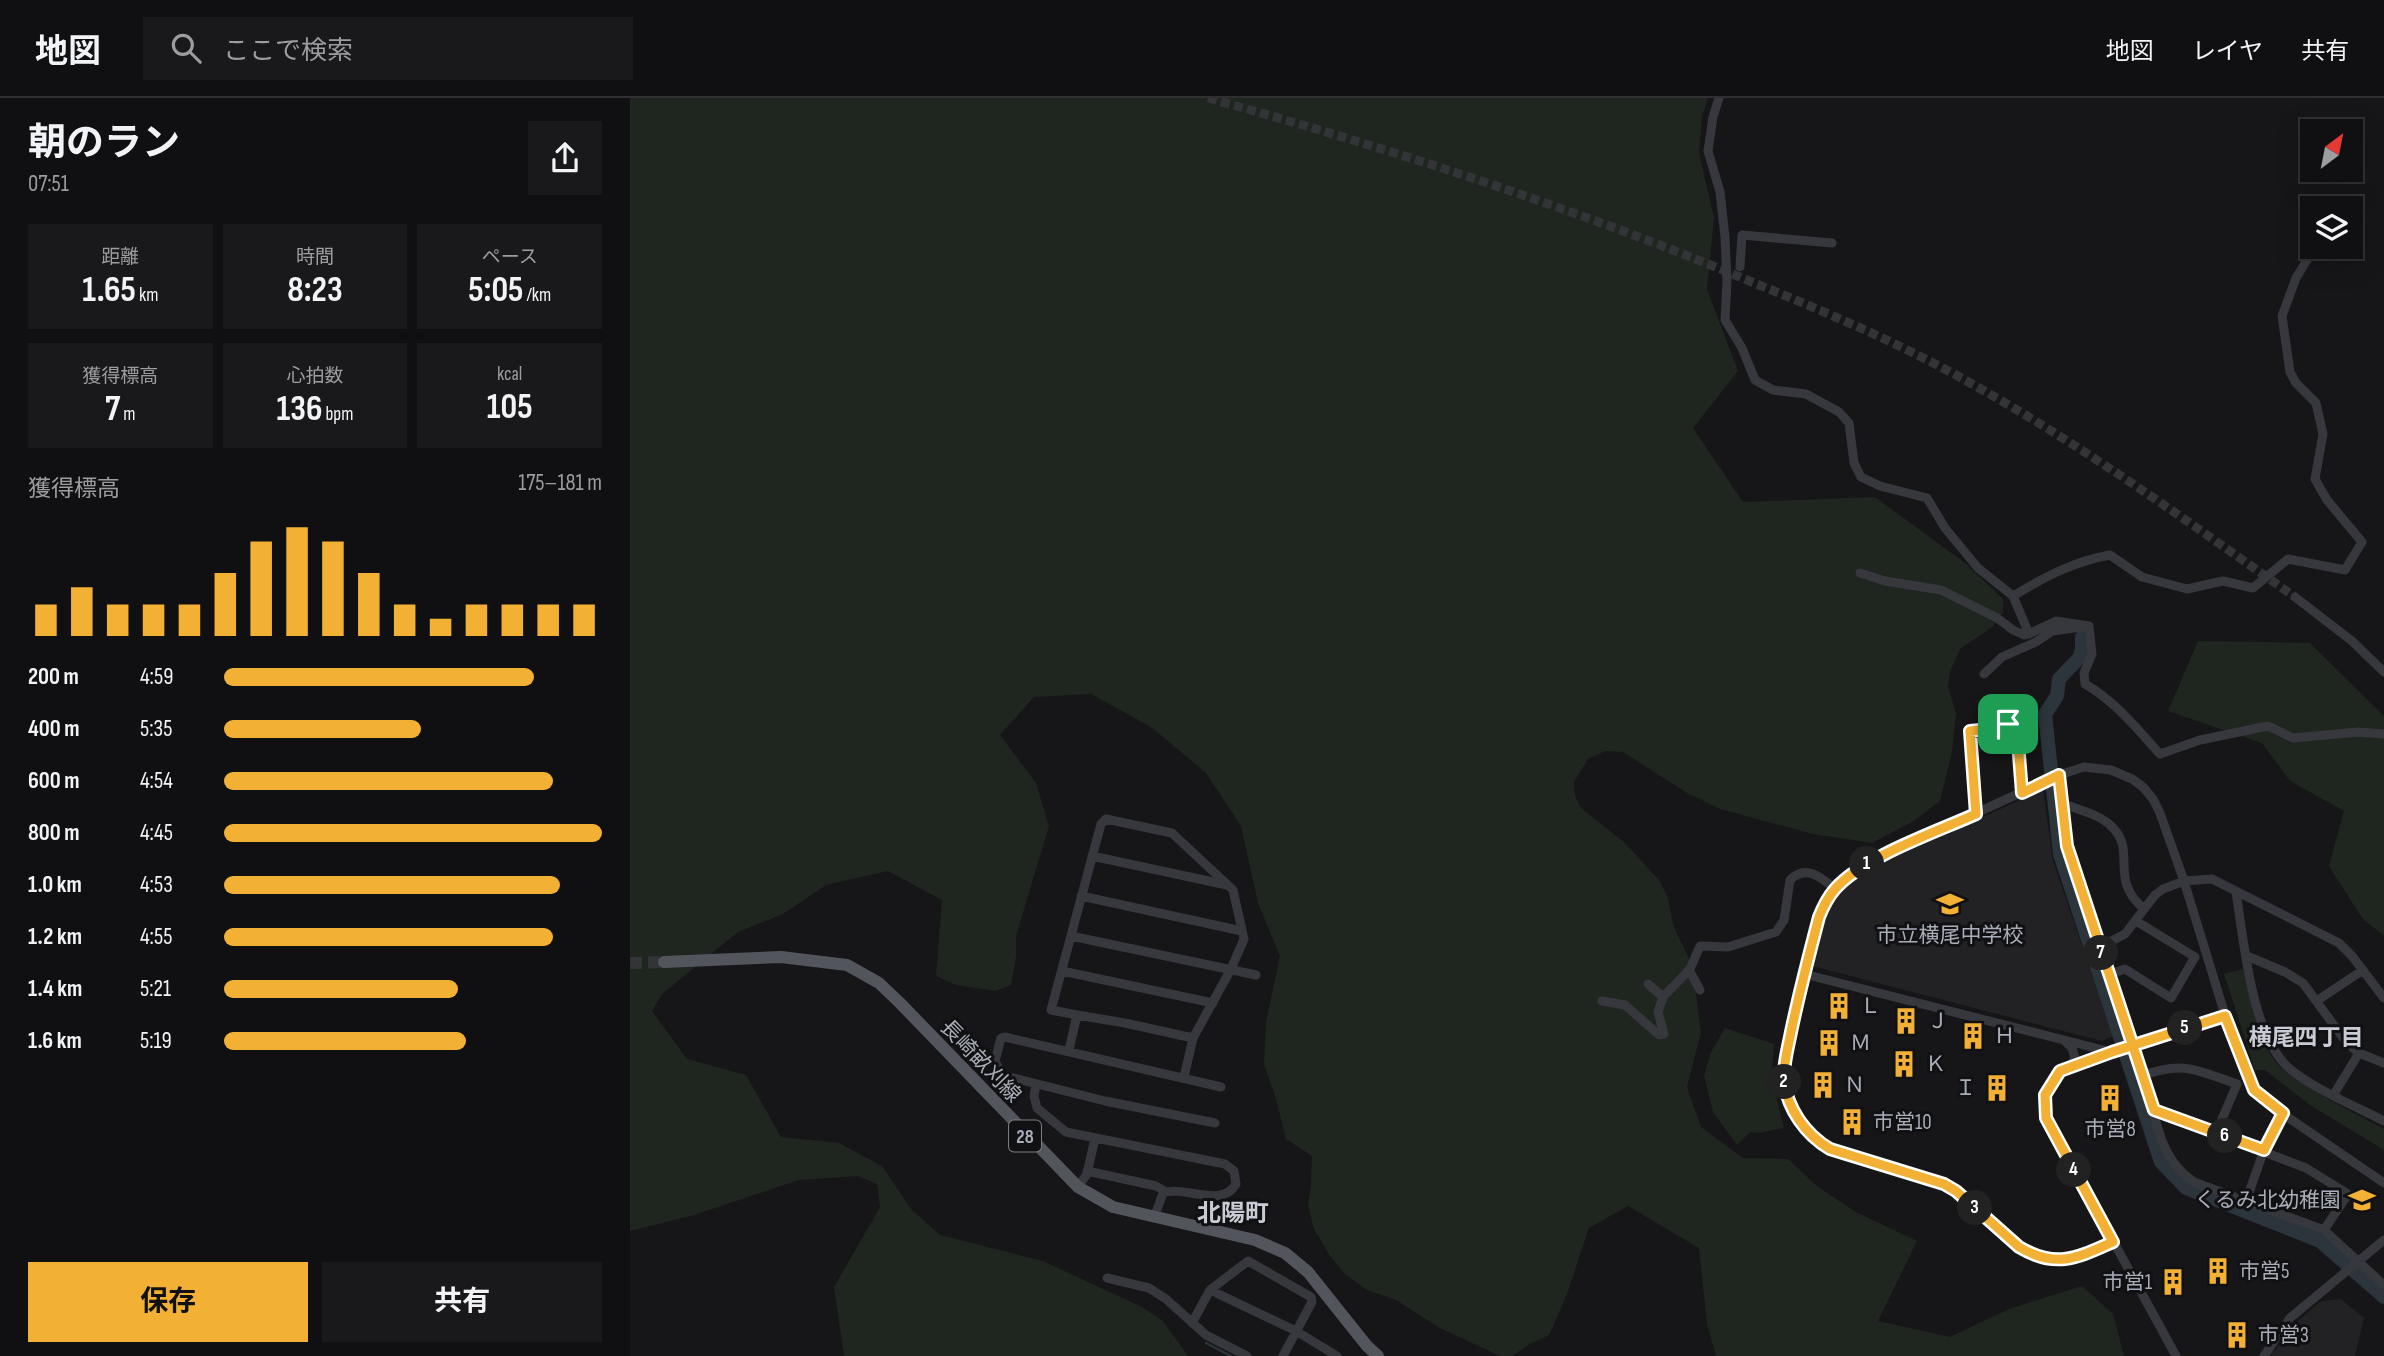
<!DOCTYPE html>
<html lang="ja">
<head>
<meta charset="utf-8">
<style>
	:root { --surface:#101012; --page:#19191b; --text:#f1f3f6; --muted:#9c9d9f; --line:#303032; --accent:#f2b134 }
	body { margin:0; font-family:"Sofia Sans Condensed","Noto Sans JP",sans-serif; background:var(--page); color:var(--text); height:100vh; display:flex; flex-direction:column; font-size:26px; white-space:nowrap }
	* { box-sizing:border-box; margin:0 }
	p { font-size:23px; color:var(--muted) }
	.icon { flex:none; width:38px; height:38px; fill:none; stroke:currentColor; stroke-width:2; stroke-linecap:round; stroke-linejoin:round }
	.map { position:relative; flex:1; overflow:hidden }
	.details { display:flex; flex-direction:column; background:var(--surface); width:630px }
	.details>* { flex:none }
	.needle { width:46px; rotate:32deg }
	.tools { position:absolute; left:1670px; top:21px; display:grid; gap:14px }
	.tools a { display:grid; place-items:center; width:63px; height:63px; border-radius:0px; background:var(--surface); box-shadow:0 7px 28px #0002,0 0 0 2px var(--line); font-size:35px }
	.pin { position:absolute; display:grid; place-items:center; width:60px; height:60px; color:#fff; margin:-30px; border-radius:14px; box-shadow:0 4px 10px #0006 }
	.km { position:absolute; width:35px; height:35px; margin:-18px; border-radius:50%; background:#222; color:#fff; font-size:19px; line-height:35px; text-align:center }
	.round { display:grid; place-items:center; flex:none; width:74px; height:74px; border-radius:0px; background:var(--page) }
	.overview { display:flex; align-items:center; justify-content:space-between; height:119px; padding:0 28px }
	h1 { font-size:38px; font-weight:700; line-height:52px }
	.metrics { display:grid; grid-template-columns:repeat(3,1fr); gap:10px; height:119px; padding:7px 28px }
	.metrics div { display:grid; align-content:center; border-radius:0px; background:var(--page); text-align:center }
	.metrics b { font-size:35px; font-weight:700 }
	.metrics small { font-size:19px; font-weight:400 }
	.metrics p { font-size:19px }
	.chart { height:196px; padding:14px 28px }
	.chart p { display:flex; justify-content:space-between }
	.chart svg { width:100%; height:126px; margin-top:7px; stroke:var(--accent); stroke-width:6 }
	.action { display:flex; gap:14px; margin-top:auto; padding:14px 28px }
	.action a { flex:1; height:80px; border-radius:0px; background:var(--accent); color:#111; font-size:28px; font-weight:700; line-height:80px; text-align:center }
	.action a+a { background:var(--page); color:var(--text) }
	ul { padding:0 28px; list-style:none; font-size:23px }
	li { display:grid; grid-template-columns:112px 84px 1fr; align-items:center; height:52px }
	li i { height:18px; border-radius:9px; background:var(--accent) }
	header { display:flex; align-items:center; gap:42px; box-sizing:border-box; height:98px; padding:0 35px; background:var(--surface); border-bottom:2px solid var(--line) }
	header strong { font-size:33px }
	nav { display:flex; gap:38px; margin-inline-start:auto; font-size:24px }
	.search { width:490px; height:63px; background:var(--page); display:flex; align-items:center; gap:18px; box-sizing:border-box; padding:0 24px; border-radius:0px; color:var(--muted); font-size:26px }
	main { display:flex; flex:1; min-height:0 }
	.map>svg:first-child { display:block }
</style>
</head>
<body>
<header>
<strong>地図</strong>
<div class="search"><svg class="icon" aria-label="search" viewBox="0 0 24 24"><circle cx="10" cy="10" r="6"/><path d="M15 15l6 6"/></svg>ここで検索</div>
<nav><a>地図</a><a>レイヤ</a><a>共有</a></nav>
</header>
<main>
<section class="details">
<div class="overview"><div><h1>朝のラン</h1><p>07:51</p></div><a class="round"><svg class="icon" aria-label="share" viewBox="0 0 24 24"><path d="M12 15V3M7 8l5-5 5 5M5 13v7h14v-7"/></svg></a></div>
<div class="metrics">
<div><p>距離</p><b>1.65<small> km</small></b></div>
<div><p>時間</p><b>8:23</b></div>
<div><p>ペース</p><b>5:05<small> /km</small></b></div>
</div>
<div class="metrics">
<div><p>獲得標高</p><b>7<small> m</small></b></div>
<div><p>心拍数</p><b>136<small> bpm</small></b></div>
<div><p>kcal</p><b>105</b></div>
</div>
<div class="chart"><p><span>獲得標高</span>175–181 m</p>
<svg viewBox="0 0 160 44" preserveAspectRatio="none"><path d="M5 44V33M15 44V27M25 44V33M35 44V33M45 44V33M55 44V22M65 44V11M75 44V6M85 44V11M95 44V22M105 44V33M115 44V38M125 44V33M135 44V33M145 44V33M155 44V33"/></svg>
</div>
<ul>
<li><b>200 m</b>4:59<i style="width:82%"></i></li>
<li><b>400 m</b>5:35<i style="width:52%"></i></li>
<li><b>600 m</b>4:54<i style="width:87%"></i></li>
<li><b>800 m</b>4:45<i style="width:100%"></i></li>
<li><b>1.0 km</b>4:53<i style="width:89%"></i></li>
<li><b>1.2 km</b>4:55<i style="width:87%"></i></li>
<li><b>1.4 km</b>5:21<i style="width:62%"></i></li>
<li><b>1.6 km</b>5:19<i style="width:64%"></i></li>
</ul>
<div class="action"><a>保存</a><a>共有</a></div>
</section>
<div class="map">
<svg width="1754" height="1258" viewBox="0 0 1754 1258">
	<rect width="100%" height="100%" fill="#161618"/>
	<!-- built -->
	<path fill="#222225" d="M1413,692L1423,763L1483,938L1472,943L1182,868L1194,821L1211,791L1238,770Z
		M1711,1201L1734,1220L1725,1258H1640L1668,1223L1691,1203Z"/>
	<!-- green -->
	<path fill="#1e261f" d="M0,0H1078L1072,18L1069,55L1084,120L1077,191L1108,273L1063,330L1113,404L1245,399L1335,465L1373,501V515L1361,530L1331,550L1320,573L1318,589L1326,615L1322,654L1310,703L1282,724L1242,745L1183,736L1090,711L1057,695L993,654L975,653L958,661L944,684L945,698L951,710L995,745L1029,782L1038,800L1043,827L1062,867L1071,934L1057,989L1071,1029L1113,1060L1158,1061L1188,1089L1226,1114L1287,1143L1248,1223L1320,1239L1379,1211L1452,1188L1483,1216L1494,1258H1086L1077,1226L1069,1150L998,1108L959,1130L937,1196L919,1237L900,1246L882,1258H870L810,1230L766,1202L737,1192L716,1177L700,1158L684,1131L678,1108L681,1086L682,1058L656,1041L646,1001L634,966L636,924L650,858L628,805L611,728L576,675L521,629L461,596L404,599L370,637L406,685L419,728L386,838V859L381,887L365,893L326,887L306,878L312,802L258,773L196,787L153,816L108,834L32,896L22,913L57,961L116,977L151,1039L209,1045L252,1068L281,1111L310,1137L413,1163L512,1209L533,1223L558,1258H214L204,1189L250,1109L247,1086L228,1078L169,1082L64,1117L0,1133Z
		M1568,543L1680,545L1754,618V838L1732,820L1699,768L1714,713L1660,683L1632,645L1538,613Z
		M1613,871C1621,901 1626,936 1644,962C1659,983 1729,1017 1754,1031V1052L1680,1007L1635,972H1625L1594,876Z
		M1095,930L1144,946L1141,979L1154,1030L1128,1035L1120,1034L1107,1047L1083,1014L1074,977L1081,954Z"/>
	<g fill="none" stroke-linecap="round" stroke-linejoin="round">
		<!-- stream -->
		<path stroke="#2c353c" stroke-width="2.5" d="M576,1245L601,1258"/>
		<!-- river -->
		<path stroke="#2c353c" stroke-width="14" d="M1452,539V550L1450,559L1429,581L1427,598L1415,616L1430,756L1531,1064L1556,1090L1690,1143L1754,1199"/>
		<!-- minor-tunnel -->
		<path stroke="#333438" stroke-width="9" stroke-dasharray="9 4.5" stroke-linecap="butt" d="M578,0C761,51 942,109 1117,182C1193,213 1270,245 1342,286C1455,349 1560,425 1665,499"/>
		<!-- major-tunnel -->
		<path stroke="#333438" stroke-width="12" stroke-dasharray="12 6" stroke-linecap="butt" d="M0,865L34,864"/>
		<!-- minor -->
		<path stroke="#37383d" stroke-width="9" d="M1089,0L1083,19L1078,53L1090,94L1095,139L1097,184L1095,222L1112,250L1125,282L1143,292L1176,296L1209,314L1219,325L1224,365L1231,379L1250,388L1297,400L1315,430L1348,470L1383,498L1399,536L1426,523L1459,528
			M1110,169L1112,137L1202,145
			M1230,475L1255,483L1311,492L1367,520L1383,532L1394,537L1399,536
			M1383,498C1413,480 1444,463 1480,457L1512,479L1557,491L1593,483L1623,490L1658,461L1715,472L1732,444L1697,402L1685,381L1693,336L1686,305L1666,285L1660,274L1652,218L1666,180L1685,149
			M1665,499L1722,543L1754,574
			M1354,576L1372,559L1406,544L1422,533L1459,528L1462,556L1454,575L1455,586C1485,603 1507,631 1530,656L1570,642L1638,628L1663,640L1728,634L1754,636
			M1429,677L1437,748L1532,1043C1540,1061 1547,1072 1564,1084L1694,1132L1754,1187
			M1434,706C1449,712 1468,716 1480,727C1509,752 1477,780 1514,811
			M1346,716L1341,633L1371,630L1378,626L1387,631L1392,695
			M462,758L597,787
			M1606,794C1614,843 1621,938 1660,971C1682,990 1727,1009 1754,1023
			M451,798L612,833
			M441,838L626,877
			M1470,849L1495,836L1525,797L1533,791L1554,783L1582,781L1709,845L1722,858L1754,900
			M1617,858L1655,874L1673,885L1717,945L1729,955L1754,965
			M1059,872L1070,892
			M432,873L583,905
			M1174,876L1481,954
			M1477,877L1495,871L1541,900L1565,859L1506,823
			M1018,886L1033,899L1060,871L1070,848L1098,849L1146,834L1154,822L1160,782C1176,766 1191,779 1205,791
			M1688,902L1733,872
			M972,903L995,907L1029,937L1034,936L1028,914L1033,899
			M447,917L495,925L563,940
			M1435,943L1442,950L1445,960L1440,969
			M439,952L447,917L421,912L471,726L476,721L542,735L603,792L614,841L601,871L563,940L554,979
			M1512,978C1554,962 1568,973 1607,986L1586,1035
			M406,986L404,998L407,1010L436,1034L595,1066L604,1073L606,1086C592,1111 555,1087 533,1095L524,1120
			M1704,996L1729,955
			M1523,1012L1676,1070L1718,1096L1694,1132
			M585,1025L475,1003L372,977L365,963L371,940L375,939L591,989
			M457,1073L526,1088L536,1094
			M448,1089L457,1076L465,1040
			M1616,1103L1634,1052L1652,1015
			M1483,1144C1471,1149 1460,1156 1448,1160C1391,1178 1356,1110 1314,1086L1200,1051C1176,1037 1157,1012 1154,982C1152,957 1162,928 1168,903C1174,876 1179,846 1188,820C1192,810 1198,800 1204,792C1217,775 1239,765 1257,756L1429,677L1454,669L1481,672L1502,681L1513,689L1523,701L1530,715L1554,783L1595,917L1612,964L1624,992L1640,1007L1754,1085
			M477,1180L519,1190L536,1201L576,1237L617,1258
			M580,1192L666,1233L707,1258
			M562,1225L580,1192L618,1163L681,1199L682,1204L653,1258
			M1546,1258L1416,1020L1415,997L1430,973L1482,954L1595,917
			M1634,1258L1660,1220L1754,1142"/>
		<!-- major -->
		<path stroke="#53555c" stroke-width="12" d="M34,864L151,859L217,867L249,885L270,905L448,1089L483,1109L625,1142L655,1155L678,1174L737,1248L748,1258"/>
	</g>
	<g fill="none" stroke-linecap="round" stroke-linejoin="round">
		<defs>
			<path id="route" d="M1378,626L1371,630L1340,633L1346,716C1306,734 1233,759 1205,791C1198,799 1193,809 1189,819C1179,857 1169,896 1161,934C1158,950 1153,966 1154,982C1157,1011 1176,1037 1200,1051L1314,1086L1326,1093L1389,1149C1426,1171 1447,1160 1483,1144L1416,1020L1415,997L1430,973L1482,954L1595,918L1624,992L1653,1015L1634,1052L1524,1012L1437,748L1429,677L1392,695L1387,631L1378,626"/>
		</defs>
		<!-- route casing -->
		<use href="#route" stroke="#fff" stroke-width="14"/>
		<!-- route -->
		<use href="#route" stroke="#f2b134" stroke-width="9"/>
	</g>
	<!-- icons -->
	<defs>
		<symbol id="school-bare" viewBox="-9 -9 18 18"><path d="M0-5L7-2L0 1L-7-2ZM-4 1L0 2.5L4 1V4Q0 6-4 4Z" fill="#f2b134" stroke="#111113" stroke-width="2.5" paint-order="stroke"/></symbol>
		<symbol id="building-bare" viewBox="-9 -9 18 18"><path d="M-4-6H4V6H1V3H-1V6H-4ZM-2.5-4.3h1.7v1.8h-1.7ZM.8-4.3h1.7v1.8H.8ZM-2.5-1h1.7V.8h-1.7ZM.8-1h1.7V.8H.8Z" fill="#f2b134" stroke="#111113" stroke-width="2.5" paint-order="stroke"/></symbol>
	</defs>
	<g fill-rule="evenodd">
		<use href="#school-bare" x="1301" y="787" width="38" height="38"/>
		<use href="#building-bare" x="1190" y="889" width="38" height="38"/>
		<use href="#building-bare" x="1257" y="904" width="38" height="38"/>
		<use href="#building-bare" x="1324" y="919" width="38" height="38"/>
		<use href="#building-bare" x="1180" y="926" width="38" height="38"/>
		<use href="#building-bare" x="1255" y="947" width="38" height="38"/>
		<use href="#building-bare" x="1174" y="968" width="38" height="38"/>
		<use href="#building-bare" x="1348" y="971" width="38" height="38"/>
		<use href="#building-bare" x="1461" y="981" width="38" height="38"/>
		<use href="#building-bare" x="1203" y="1005" width="38" height="38"/>
		<use href="#school-bare" x="1713" y="1083" width="38" height="38"/>
		<use href="#building-bare" x="1569" y="1154" width="38" height="38"/>
		<use href="#building-bare" x="1524" y="1165" width="38" height="38"/>
		<use href="#building-bare" x="1588" y="1218" width="38" height="38"/>
	</g>
	<g text-anchor="middle" stroke-width="6" stroke-linejoin="round" paint-order="stroke">
		<!-- shield labels -->
		<rect fill="#111113" stroke="#7b7e86" stroke-width="2" x="379" y="1022.5" width="32" height="31" rx="5"/>
		<g font-size="19" font-weight="bold" fill="#a8adb8">
			<text x="395" y="1045">28</text>
		</g>
		<!-- poi labels -->
		<g font-size="21" fill="#a8adb8" stroke="#111113" text-anchor="start">
			<text x="1320" y="844" text-anchor="middle">市立横尾中学校</text>
			<text x="1230" y="915">Ｌ</text>
			<text x="1297" y="930">Ｊ</text>
			<text x="1364" y="945">Ｈ</text>
			<text x="1220" y="952">Ｍ</text>
			<text x="1295" y="973">Ｋ</text>
			<text x="1214" y="994">Ｎ</text>
			<text x="1346" y="997" text-anchor="end">Ｉ</text>
			<text x="1243" y="1031">市営10</text>
			<text x="1480" y="1038" text-anchor="middle">市営8</text>
			<text x="1711" y="1109" text-anchor="end">くるみ北幼稚園</text>
			<text x="1609" y="1180">市営5</text>
			<text x="1522" y="1191" text-anchor="end">市営1</text>
			<text x="1628" y="1244">市営3</text>
		</g>
		<!-- street labels -->
		<g font-size="21" fill="#a8adb8" stroke="#111113">
			<text transform="translate(351 963) rotate(46)" y="7">長崎畝刈線</text>
		</g>
		<!-- neighbourhood labels -->
		<g font-size="23" font-weight="bold" fill="#c9ccd4" stroke="#111113">
			<text x="1676" y="947">横尾四丁目</text>
		</g>
		<!-- quarter labels -->
		<g font-size="24" font-weight="bold" fill="#c9ccd4" stroke="#111113">
			<text x="603" y="1123">北陽町</text>
		</g>
	</g>
</svg>
<div class="tools">
<a><svg class="needle" viewBox="-14 -14 28 28"><path d="M0-13l5 13h-10z" fill="#e53935"/><path d="M0 13l5-13h-10z" fill="#9c9d9f"/></svg></a>
<a><svg class="icon" aria-label="layers" viewBox="0 0 24 24"><path d="M12 4l9 5-9 5-9-5zM3 14l9 5 9-5"/></svg></a>
</div>
<div class="pin" style="left:1378px;top:626px;background:#1e9e55"><svg class="icon" aria-label="arrive" viewBox="0 0 24 24"><path d="M6 21V4h12l-3 4 3 4H6"/></svg></div>
<b class="km" style="left:1237px;top:766px">1</b>
<b class="km" style="left:1154px;top:984px">2</b>
<b class="km" style="left:1345px;top:1110px">3</b>
<b class="km" style="left:1444px;top:1072px">4</b>
<b class="km" style="left:1555px;top:930px">5</b>
<b class="km" style="left:1595px;top:1038px">6</b>
<b class="km" style="left:1471px;top:855px">7</b>
</div>
</main>
</body>
</html>
